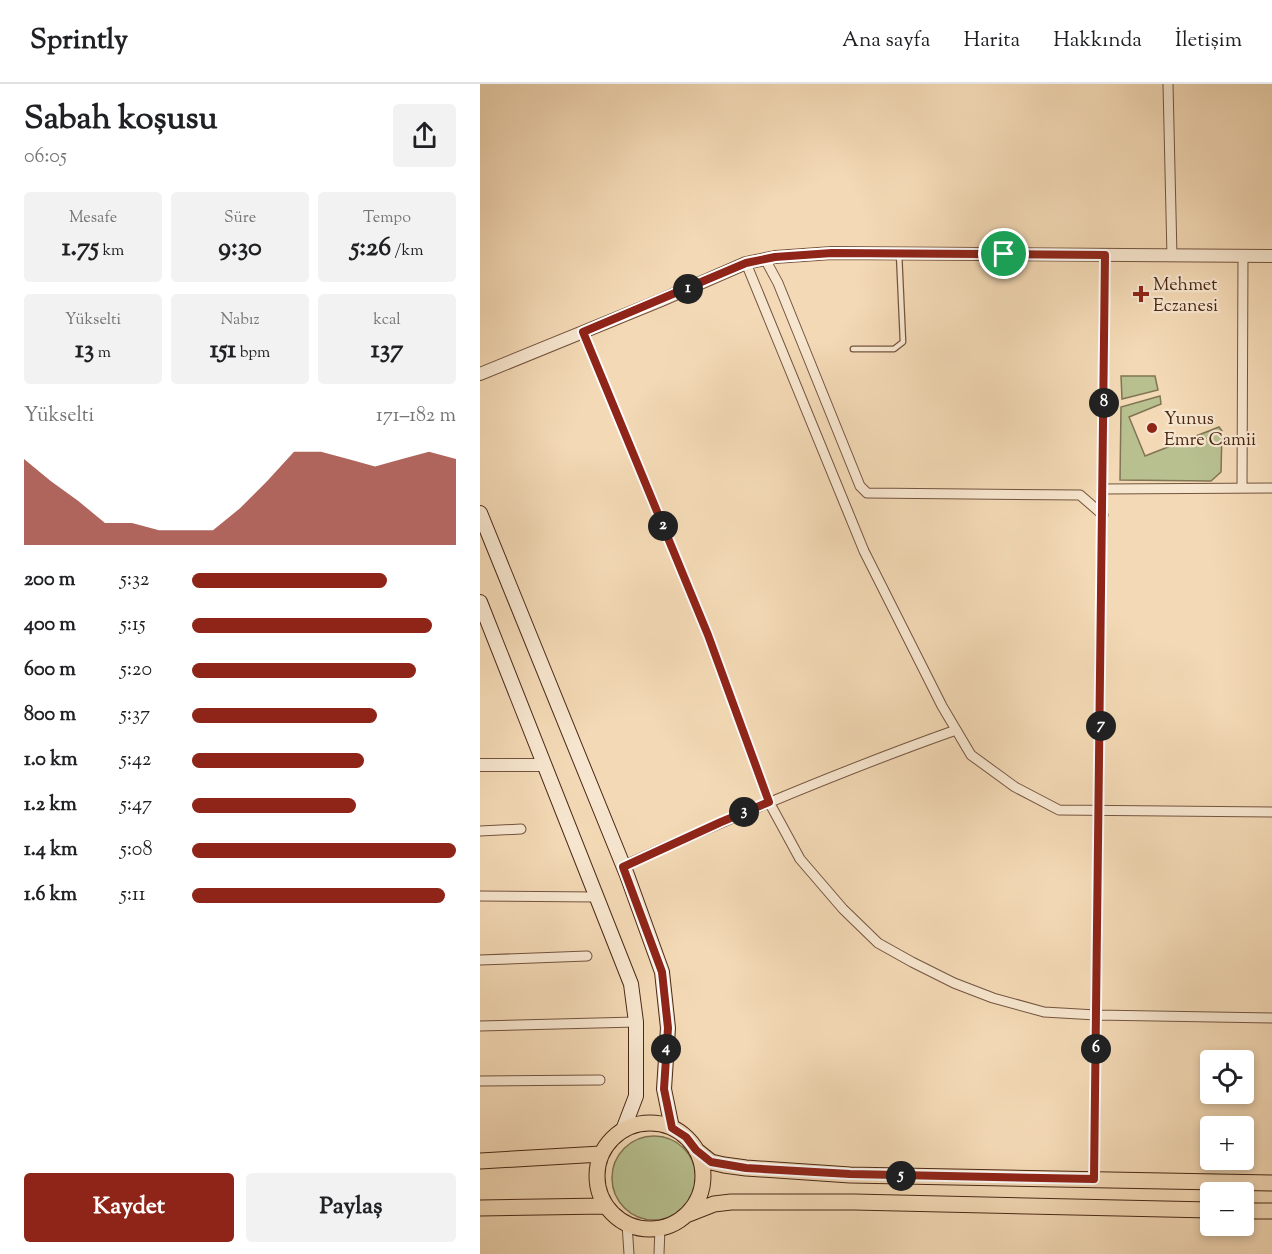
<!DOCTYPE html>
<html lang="tr">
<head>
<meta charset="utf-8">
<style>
	:root { --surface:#fff; --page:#f2f2f2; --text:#202124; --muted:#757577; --line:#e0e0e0; --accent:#8f2418 }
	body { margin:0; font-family:"Sorts Mill Goudy",serif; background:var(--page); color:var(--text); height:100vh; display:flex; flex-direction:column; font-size:22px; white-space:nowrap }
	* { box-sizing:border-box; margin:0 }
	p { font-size:20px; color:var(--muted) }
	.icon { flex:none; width:33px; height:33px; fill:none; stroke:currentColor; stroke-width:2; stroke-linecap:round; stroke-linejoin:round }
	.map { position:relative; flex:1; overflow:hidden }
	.panel { display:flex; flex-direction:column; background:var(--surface); width:480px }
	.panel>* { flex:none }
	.buttons { position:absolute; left:720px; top:966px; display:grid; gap:12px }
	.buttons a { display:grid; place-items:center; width:54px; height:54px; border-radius:6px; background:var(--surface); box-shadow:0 3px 9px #0003; font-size:30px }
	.pin { position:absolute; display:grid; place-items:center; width:51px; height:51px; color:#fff; margin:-26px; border:3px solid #fff; border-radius:50%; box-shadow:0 2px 6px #0007 }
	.km { position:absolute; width:30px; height:30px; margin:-15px; border-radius:50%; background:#222; color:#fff; font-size:16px; line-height:30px; text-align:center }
	.round { display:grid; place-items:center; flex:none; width:63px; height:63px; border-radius:6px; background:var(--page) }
	.head { display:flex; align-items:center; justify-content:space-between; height:102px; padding:0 24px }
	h1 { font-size:33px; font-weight:800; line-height:45px }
	.stats { display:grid; grid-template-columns:repeat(3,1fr); gap:9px; height:102px; padding:6px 24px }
	.stats div { display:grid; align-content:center; border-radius:6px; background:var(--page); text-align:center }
	.stats b { font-size:26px; font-weight:800 }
	.stats small { font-size:16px; font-weight:400 }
	.stats p { font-size:16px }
	.chart { height:168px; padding:12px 24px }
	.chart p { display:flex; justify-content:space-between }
	.chart svg { width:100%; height:108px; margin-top:6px; fill:var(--accent); opacity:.7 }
	.primary-button { display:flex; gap:12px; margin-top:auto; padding:12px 24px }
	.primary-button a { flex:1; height:69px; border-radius:6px; background:var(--accent); color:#fff; font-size:24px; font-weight:800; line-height:69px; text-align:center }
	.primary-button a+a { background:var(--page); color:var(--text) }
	ul { padding:0 24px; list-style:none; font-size:20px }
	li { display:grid; grid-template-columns:96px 72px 1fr; align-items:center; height:45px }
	li i { height:15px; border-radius:8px; background:var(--accent) }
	header { display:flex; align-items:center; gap:36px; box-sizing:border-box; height:84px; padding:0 30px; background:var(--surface); border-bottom:2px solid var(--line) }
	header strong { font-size:28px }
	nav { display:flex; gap:33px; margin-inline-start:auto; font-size:21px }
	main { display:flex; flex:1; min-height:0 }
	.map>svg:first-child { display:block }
</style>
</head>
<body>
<header>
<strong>Sprintly</strong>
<nav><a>Ana sayfa</a><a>Harita</a><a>Hakkında</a><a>İletişim</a></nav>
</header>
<main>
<section class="panel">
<div class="head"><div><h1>Sabah koşusu</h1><p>06:05</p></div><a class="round"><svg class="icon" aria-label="share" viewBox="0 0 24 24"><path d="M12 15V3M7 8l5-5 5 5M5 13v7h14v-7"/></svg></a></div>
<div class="stats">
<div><p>Mesafe</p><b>1.75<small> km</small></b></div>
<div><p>Süre</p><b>9:30</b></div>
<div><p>Tempo</p><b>5:26<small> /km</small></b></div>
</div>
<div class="stats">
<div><p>Yükselti</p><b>13<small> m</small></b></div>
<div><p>Nabız</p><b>151<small> bpm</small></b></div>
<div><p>kcal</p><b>137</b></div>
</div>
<div class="chart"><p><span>Yükselti</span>171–182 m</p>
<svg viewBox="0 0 160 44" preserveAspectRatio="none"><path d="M0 44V9L10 18L20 26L30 35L40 35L50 38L60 38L70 38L80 29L90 18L100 6L110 6L120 9L130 12L140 9L150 6L160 9V44z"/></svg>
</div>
<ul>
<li><b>200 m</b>5:32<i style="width:74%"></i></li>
<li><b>400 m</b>5:15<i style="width:91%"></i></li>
<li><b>600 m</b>5:20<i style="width:85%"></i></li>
<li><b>800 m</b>5:37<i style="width:70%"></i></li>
<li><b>1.0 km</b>5:42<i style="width:65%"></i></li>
<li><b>1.2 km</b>5:47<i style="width:62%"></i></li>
<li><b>1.4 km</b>5:08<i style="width:100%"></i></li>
<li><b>1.6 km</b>5:11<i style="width:96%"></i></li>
</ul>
<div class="primary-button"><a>Kaydet</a><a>Paylaş</a></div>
</section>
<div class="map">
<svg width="792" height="1170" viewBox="0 0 792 1170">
	<rect width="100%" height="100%" fill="#f3d9b5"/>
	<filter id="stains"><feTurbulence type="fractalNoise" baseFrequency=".00333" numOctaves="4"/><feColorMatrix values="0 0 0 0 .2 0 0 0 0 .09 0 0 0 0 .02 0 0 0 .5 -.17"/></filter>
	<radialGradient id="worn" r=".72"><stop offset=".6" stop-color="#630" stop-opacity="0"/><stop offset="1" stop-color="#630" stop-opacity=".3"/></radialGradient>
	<!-- green -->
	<path fill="#b8c090" stroke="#817453" stroke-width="1.5" d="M641,292H675L678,306L642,315Z
		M680,312L681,320L649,333L665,372L739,343L742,347L741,388L731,397L640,396L641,323Z
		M132 1094a42 42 0 1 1 84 0a42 42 0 1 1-84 0Z"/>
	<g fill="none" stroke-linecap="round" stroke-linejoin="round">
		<defs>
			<path id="service" d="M373,265H414L423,258L419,169"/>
			<path id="minor" d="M688,0L692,172
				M285,175L298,199L380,402L387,409L600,411L623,431
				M266,179L384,467L462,622L491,671L535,703L579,726L792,728
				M103,248L228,551L289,718L320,775L363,825L398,859L432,878L474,899L513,914L564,928L616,931L792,934
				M762,403L763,172
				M623,405L792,404
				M0,747L41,745
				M143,782C252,733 363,686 476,646
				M0,812L116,813
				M0,876L107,872
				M0,942L156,938
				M0,997L120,996
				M614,1095L625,171
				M147,1140L149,1170
				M179,1170L180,1144"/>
			<path id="tertiary" d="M0,290L179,217L266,179L295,173L352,169L792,172
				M0,681H64"/>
			<path id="secondary" d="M0,429L147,791L182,888L188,944L184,1005L192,1044
				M0,518L151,900L156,938V1012L143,1046"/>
			<path id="primary" d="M117 1092a53 53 0 1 1 106 0a53 53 0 1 1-106 0Z
				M216,1066L231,1078L244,1081L266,1084L370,1091L792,1099
				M0,1077L121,1070
				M0,1124L125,1122
				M764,1127H792
				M206,1131L234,1120L251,1118H374L730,1126"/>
		</defs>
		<!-- service casing -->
		<use href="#service" stroke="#74543e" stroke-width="7"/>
		<!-- minor casing -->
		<use href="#minor" stroke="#74543e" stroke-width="11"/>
		<!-- tertiary casing -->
		<use href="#tertiary" stroke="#74543e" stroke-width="14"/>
		<!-- secondary casing -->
		<use href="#secondary" stroke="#4a2816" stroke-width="16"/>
		<!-- primary casing -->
		<use href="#primary" stroke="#4a2816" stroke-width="17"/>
		<!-- service -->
		<use href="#service" stroke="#f7e6cf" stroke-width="4.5"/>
		<!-- minor -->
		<use href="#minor" stroke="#f7e6cf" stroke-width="9"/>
		<!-- tertiary -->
		<use href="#tertiary" stroke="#f7e6cf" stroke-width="12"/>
		<!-- secondary -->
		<use href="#secondary" stroke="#f7e6cf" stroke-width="14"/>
		<!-- primary -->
		<use href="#primary" stroke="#f3d9b5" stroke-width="15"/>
	</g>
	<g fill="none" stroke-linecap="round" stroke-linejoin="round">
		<defs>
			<path id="route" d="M352,169L625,171L614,1095L370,1090L266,1084L231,1078L216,1066L206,1053L192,1044L184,1005L188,944L182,888L143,783L241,738L289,718L228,551L103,248L266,179L295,173Z"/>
		</defs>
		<!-- route casing -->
		<use href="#route" stroke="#fff" stroke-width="12"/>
		<!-- route -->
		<use href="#route" stroke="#8f2418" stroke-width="8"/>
	</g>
	<!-- markers -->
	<g fill="#8f2418" stroke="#f7e6cf" stroke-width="2">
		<path d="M658 201h6v6h6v6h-6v6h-6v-6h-6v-6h6z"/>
		<circle cx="672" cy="344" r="6"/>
	</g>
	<g text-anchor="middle" stroke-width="4.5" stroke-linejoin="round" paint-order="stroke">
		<!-- poi labels -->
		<g font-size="18" fill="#4a2816" stroke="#f7e6cf" text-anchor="start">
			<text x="673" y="206">Mehmet<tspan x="673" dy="21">Eczanesi</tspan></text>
			<text x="684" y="340">Yunus<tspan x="684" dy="21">Emre Camii</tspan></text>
		</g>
	</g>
	<rect width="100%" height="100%" filter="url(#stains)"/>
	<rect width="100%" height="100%" fill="url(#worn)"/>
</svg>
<div class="buttons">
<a><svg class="icon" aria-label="locate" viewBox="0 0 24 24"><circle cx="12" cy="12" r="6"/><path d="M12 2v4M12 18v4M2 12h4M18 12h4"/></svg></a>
<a>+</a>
<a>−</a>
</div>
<div class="pin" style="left:524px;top:170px;background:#1e9e55"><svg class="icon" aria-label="arrive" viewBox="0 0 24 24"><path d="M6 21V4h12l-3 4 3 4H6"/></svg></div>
<b class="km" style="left:208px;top:205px">1</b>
<b class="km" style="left:183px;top:442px">2</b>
<b class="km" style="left:264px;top:728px">3</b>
<b class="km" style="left:186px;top:965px">4</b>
<b class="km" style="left:421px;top:1092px">5</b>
<b class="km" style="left:616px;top:965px">6</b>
<b class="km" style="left:621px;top:642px">7</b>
<b class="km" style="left:624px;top:319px">8</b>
</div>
</main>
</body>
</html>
